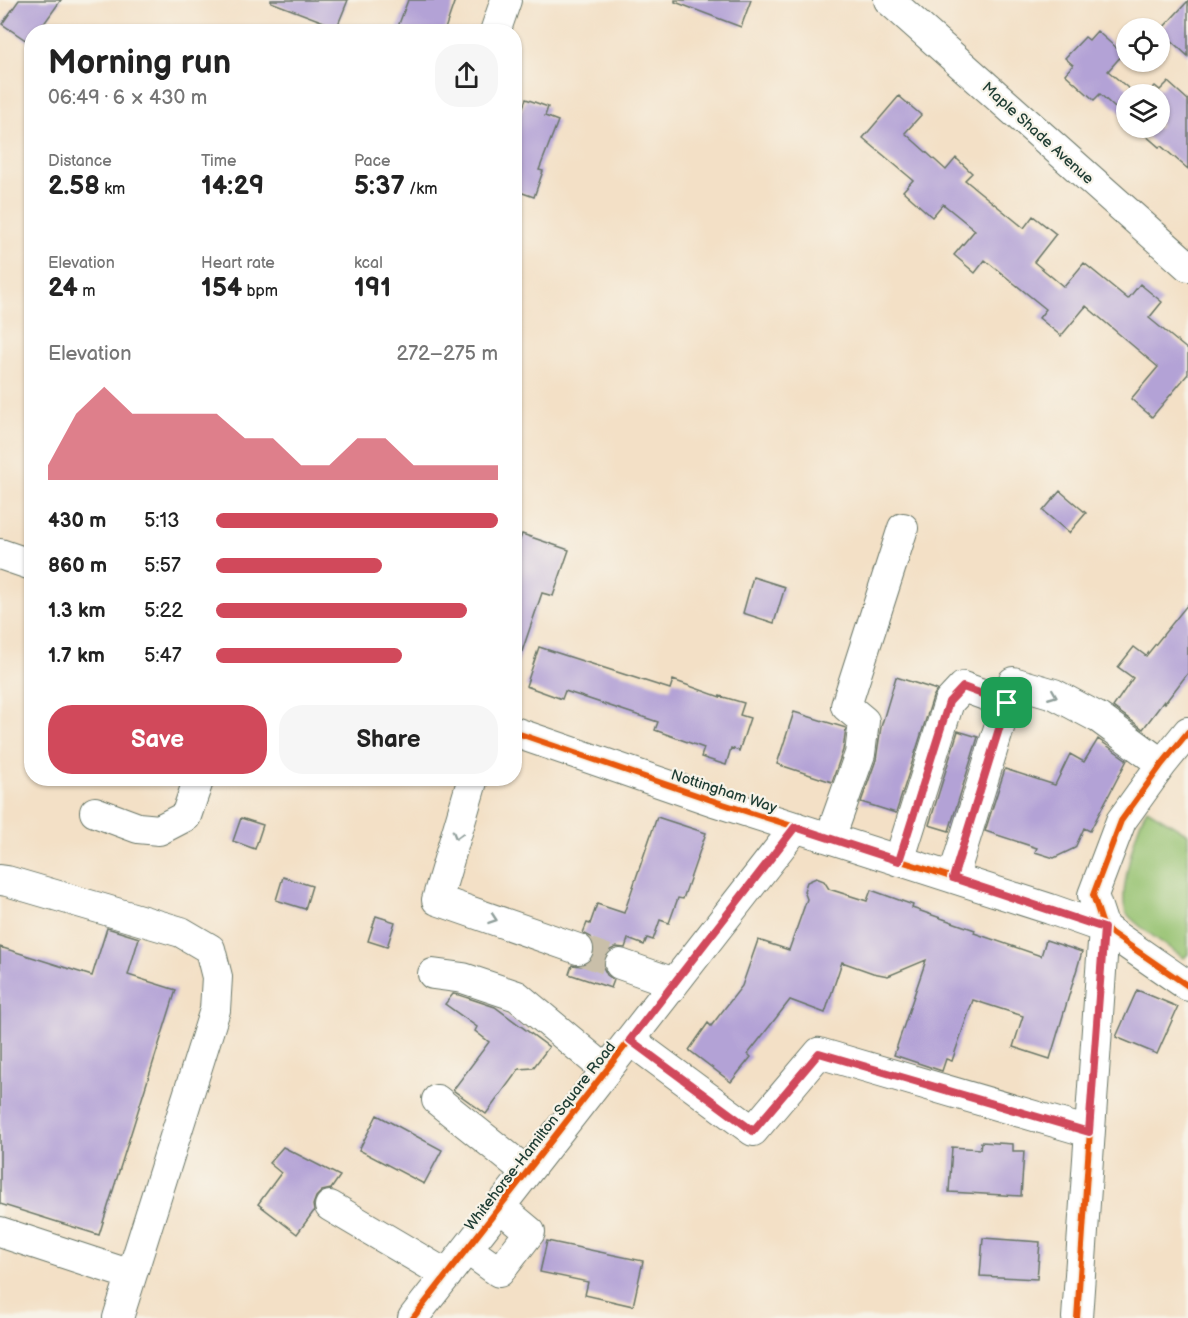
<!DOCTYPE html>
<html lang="en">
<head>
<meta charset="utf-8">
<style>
	:root { --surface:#fff; --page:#f6f6f6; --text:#222; --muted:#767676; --accent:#d1495b }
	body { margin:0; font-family:"Balsamiq Sans",sans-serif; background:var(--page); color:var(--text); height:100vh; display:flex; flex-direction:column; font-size:22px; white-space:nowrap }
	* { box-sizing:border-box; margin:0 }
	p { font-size:20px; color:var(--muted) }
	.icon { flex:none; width:33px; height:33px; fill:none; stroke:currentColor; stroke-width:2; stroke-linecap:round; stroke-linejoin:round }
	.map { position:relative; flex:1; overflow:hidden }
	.side { position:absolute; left:24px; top:24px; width:498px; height:762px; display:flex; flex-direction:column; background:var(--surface); border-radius:24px; box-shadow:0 2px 4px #0004 }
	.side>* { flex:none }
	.buttons { position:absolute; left:1116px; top:18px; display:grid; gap:12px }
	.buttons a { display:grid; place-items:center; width:54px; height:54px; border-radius:50%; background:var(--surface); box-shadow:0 2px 4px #0004; font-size:30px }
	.pin { position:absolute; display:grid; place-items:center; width:51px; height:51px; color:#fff; margin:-26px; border-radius:12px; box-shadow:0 3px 9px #0006 }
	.round { display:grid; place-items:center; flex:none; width:63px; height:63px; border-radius:24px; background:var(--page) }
	.overview { display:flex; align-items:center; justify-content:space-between; height:102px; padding:0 24px }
	h1 { font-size:33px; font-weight:700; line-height:45px }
	.figures { display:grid; grid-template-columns:repeat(3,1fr); gap:9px; height:102px; padding:6px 24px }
	.figures div { display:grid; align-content:center }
	.figures b { font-size:26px; font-weight:700 }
	.figures small { font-size:16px; font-weight:400 }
	.figures p { font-size:16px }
	.chart { height:168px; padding:12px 24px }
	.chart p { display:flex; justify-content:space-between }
	.chart svg { width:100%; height:108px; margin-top:6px; fill:var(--accent); opacity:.7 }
	.button { display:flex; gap:12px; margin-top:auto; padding:12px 24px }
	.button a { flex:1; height:69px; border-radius:24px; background:var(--accent); color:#fff; font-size:24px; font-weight:700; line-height:69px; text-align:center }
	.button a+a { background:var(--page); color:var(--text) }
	ul { padding:0 24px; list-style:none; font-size:20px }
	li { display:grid; grid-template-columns:96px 72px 1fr; align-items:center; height:45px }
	li i { height:15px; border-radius:8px; background:var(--accent) }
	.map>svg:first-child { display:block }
</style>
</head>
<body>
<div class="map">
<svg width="1188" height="1318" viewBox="0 0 1188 1318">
	<rect width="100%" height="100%" fill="#f7f3e8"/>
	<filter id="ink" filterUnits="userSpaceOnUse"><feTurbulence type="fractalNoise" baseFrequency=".0167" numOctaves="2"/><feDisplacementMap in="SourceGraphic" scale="12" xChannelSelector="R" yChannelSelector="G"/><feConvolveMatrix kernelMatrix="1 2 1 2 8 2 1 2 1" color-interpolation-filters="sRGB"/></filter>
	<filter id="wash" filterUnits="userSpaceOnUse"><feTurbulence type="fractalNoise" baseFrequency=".008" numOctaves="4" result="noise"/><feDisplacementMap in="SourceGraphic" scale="24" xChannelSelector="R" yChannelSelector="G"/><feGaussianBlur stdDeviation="1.35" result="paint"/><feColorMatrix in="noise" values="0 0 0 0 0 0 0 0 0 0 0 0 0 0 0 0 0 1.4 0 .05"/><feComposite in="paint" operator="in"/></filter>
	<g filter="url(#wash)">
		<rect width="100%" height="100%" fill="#f3e0c6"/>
		<!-- green -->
		<path fill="#96c271" stroke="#5a8052" stroke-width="1.5" d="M1147,809L1188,834V954L1184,958C1172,949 1132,924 1126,912C1118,894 1136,826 1147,809Z"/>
		<g id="blocks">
			<!-- building -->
			<path fill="#b3a2d6" d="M19,0H61L38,32H32V41L30,43L2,24Z
				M271,0H348L337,27L271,2Z
				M408,0H455L444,32H396Z
				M675,0H751L741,27L675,2Z
				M1188,1V56L1160,31Z
				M1097,31L1123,54L1108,71L1135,94H1126V118L1100,94L1094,100L1065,74L1073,65L1065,58L1085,37L1089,40Z
				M1168,82L1188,100V169L1161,146L1159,147L1137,128H1160V94H1147L1155,86L1160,90Z
				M899,96L921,115L905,133L946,170L956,158L972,173L965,180L1024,228L1033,216L1056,234L1034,262L1064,287L1084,263L1128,299L1140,284L1162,302L1149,318L1188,350V374L1152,417L1131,399L1158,367L1086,306L1061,336L1039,318L1046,309L985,260L975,273L954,255L975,230L943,204L932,217L903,191L913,180L863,138Z
				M526,99L548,107L545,116L558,121L539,170L543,171L534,197L514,190V130Z
				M1060,491L1086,513L1069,533L1043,511Z
				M522,534L569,550L553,596L542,593L518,663L514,662V556Z
				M753,577L785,587L774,623L743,613Z
				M1188,604V673L1165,703L1164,701L1143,729L1113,707L1133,678L1118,667L1134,647L1146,656Z
				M539,647L670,689L673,680L720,697V696L744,703L740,715L750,718L739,751L731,748L726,765L701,757L704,748L655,730L658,722L565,691L562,699L526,686Z
				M896,677L937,690L933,697L896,813L861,802L876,760L881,727Z
				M794,712L846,728L843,750L832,782L777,764Z
				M958,731L978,737L949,831L929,825Z
				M1098,739L1127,760L1090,831L1084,828L1075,848L1054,858L1035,852L1037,848L985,831L1005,769L1055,785L1070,754L1084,762Z
				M657,817L706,833L683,899L678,898L669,923L660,920L653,940L647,938L644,945L628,939L625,948L616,947L608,951L604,959L603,967L607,975L614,980L611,988L569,974L572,965L582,966L589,962L594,955L595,945L591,937L583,933L587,923L590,924L597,904L624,913Z
				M241,818L263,825L255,849L233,841Z
				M283,877L312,886L305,909L276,900Z
				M816,878L824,881L829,889L867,901L871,890L913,905L912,908L975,930L974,933L1041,956L1046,940L1082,952L1050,1059L1013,1047L1023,1016L973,1000L952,1061L946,1059L942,1071L894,1055L926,960L888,976L873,973L842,962L825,1013L790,1000L748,1054L751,1057L731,1082L689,1050L708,1023L711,1026L742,986L758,940L789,950L807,899L804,891L807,882Z
				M376,916L395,922L387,947L368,941Z
				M107,928L139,938L128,975L176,990L99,1235L0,1204V947L92,976Z
				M1137,990L1178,1007L1157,1054L1116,1037Z
				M453,994L459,995L495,1007L549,1047L533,1068L519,1069L486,1114L453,1090L489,1042L475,1031L477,1027L445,1004Z
				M377,1115L442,1150L424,1184L359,1150Z
				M981,1142L1013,1144V1151H1024L1021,1196L949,1192L952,1147L980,1149Z
				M283,1147L340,1176L331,1189L322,1191L316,1197L313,1205L314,1211L297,1234L258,1204L281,1173L269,1163Z
				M983,1238L1040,1242L1037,1279L980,1276Z
				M547,1241L643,1261L633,1306L585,1295L588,1282L540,1272Z"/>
		</g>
	</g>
	<g filter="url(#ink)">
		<use href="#blocks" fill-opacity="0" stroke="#697667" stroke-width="1.5"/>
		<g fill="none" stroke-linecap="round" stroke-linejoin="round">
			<!-- minor-tunnel -->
			<path stroke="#c9bfa9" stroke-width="30" stroke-dasharray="30 15" stroke-linecap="butt" d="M578,949L620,964"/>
			<defs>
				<path id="minor" d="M889,0L1188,266
					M495,32L506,0
					M0,554L32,565
					M514,732L714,801L1050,909L1104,928L1188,986
					M473,778L437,900L578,949
					M95,812L138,828L159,830L186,816L199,778
					M830,838L860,754L864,721L846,706L903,528
					M899,861L949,702L963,687L1007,703
					M953,878L1013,682L1054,694L1099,718L1162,764
					M0,880L7,881L181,932L210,949L217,977L215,1010L118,1318
					M620,964L674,983
					M433,974L463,978L517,996L606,1070
					M630,1040L753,1131L819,1053L1089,1132
					M437,1100L527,1172
					M330,1206L447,1275
					M0,1232L131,1275
					M467,1249L499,1272L530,1232L500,1207
					M413,1318L796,827
					M1077,1318L1104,928L1093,895L1121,821L1162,764L1188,732"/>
			</defs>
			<!-- minor casing -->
			<use href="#minor" stroke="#697667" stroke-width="32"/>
			<!-- minor -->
			<use href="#minor" stroke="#fff" stroke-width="30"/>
			<defs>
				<path id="cycleway" d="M514,732L714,801L1050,909L1104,928L1188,986
					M413,1318L796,827
					M1077,1318L1104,928L1093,895L1121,821L1162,764L1188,732"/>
			</defs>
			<!-- cycleway casing -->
			<use href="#cycleway" stroke="#f7f3e8" stroke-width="10"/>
			<!-- cycleway -->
			<use href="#cycleway" stroke="#e8590c" stroke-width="6"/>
		</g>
		<!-- one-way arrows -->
		<defs><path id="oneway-chevron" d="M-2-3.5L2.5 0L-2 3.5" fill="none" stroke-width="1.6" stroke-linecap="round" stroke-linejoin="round" transform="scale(1.5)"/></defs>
		<g stroke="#8f9e9a">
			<use href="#oneway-chevron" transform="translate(1053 695) rotate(22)"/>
			<use href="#oneway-chevron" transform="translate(457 835) rotate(106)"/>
			<use href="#oneway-chevron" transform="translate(493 919) rotate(19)"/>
		</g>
	</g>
	<g fill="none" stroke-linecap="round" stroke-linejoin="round" filter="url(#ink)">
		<defs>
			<path id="route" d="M963,687L1007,703L953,878L1104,928L1089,1132L819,1053L753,1131L630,1040L795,827L899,861L949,702Z"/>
		</defs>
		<!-- route casing -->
		<use href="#route" stroke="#fff" stroke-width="12"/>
		<!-- route -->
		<use href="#route" stroke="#d1495b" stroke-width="8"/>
	</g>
	<g text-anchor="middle" stroke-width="4.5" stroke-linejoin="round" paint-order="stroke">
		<!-- street labels -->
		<g font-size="15" fill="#1f3d34" stroke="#f7f3e8">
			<text transform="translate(1038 133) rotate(42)" y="5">Maple Shade Avenue</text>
			<text transform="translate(724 791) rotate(18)" y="5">Nottingham Way</text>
			<text transform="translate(540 1136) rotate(-52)" y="5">Whitehorse-Hamilton Square Road</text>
		</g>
	</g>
</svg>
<div class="buttons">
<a><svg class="icon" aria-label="locate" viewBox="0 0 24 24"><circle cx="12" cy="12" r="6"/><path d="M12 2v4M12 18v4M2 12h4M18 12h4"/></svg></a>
<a><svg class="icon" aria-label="layers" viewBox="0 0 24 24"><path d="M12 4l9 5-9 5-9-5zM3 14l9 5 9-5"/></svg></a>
</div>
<div class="pin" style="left:1007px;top:703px;background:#1e9e55"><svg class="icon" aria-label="arrive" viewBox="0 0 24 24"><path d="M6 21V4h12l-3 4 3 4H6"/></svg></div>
<section class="side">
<div class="overview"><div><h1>Morning run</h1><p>06:49 · 6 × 430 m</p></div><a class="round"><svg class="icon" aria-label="share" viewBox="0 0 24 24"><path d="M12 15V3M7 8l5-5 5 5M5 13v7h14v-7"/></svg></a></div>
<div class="figures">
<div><p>Distance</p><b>2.58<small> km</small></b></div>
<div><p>Time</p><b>14:29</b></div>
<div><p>Pace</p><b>5:37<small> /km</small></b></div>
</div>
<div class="figures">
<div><p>Elevation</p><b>24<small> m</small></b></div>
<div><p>Heart rate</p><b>154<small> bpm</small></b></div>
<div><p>kcal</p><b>191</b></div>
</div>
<div class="chart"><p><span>Elevation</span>272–275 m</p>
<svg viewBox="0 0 160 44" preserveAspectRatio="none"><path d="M0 44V38L10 17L20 6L30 17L40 17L50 17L60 17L70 27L80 27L90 38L100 38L110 27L120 27L130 38L140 38L150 38L160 38V44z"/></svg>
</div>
<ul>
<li><b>430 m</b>5:13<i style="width:100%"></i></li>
<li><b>860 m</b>5:57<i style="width:59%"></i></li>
<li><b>1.3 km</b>5:22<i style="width:89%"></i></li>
<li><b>1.7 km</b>5:47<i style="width:66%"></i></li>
</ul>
<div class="button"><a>Save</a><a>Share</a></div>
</section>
</div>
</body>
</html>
